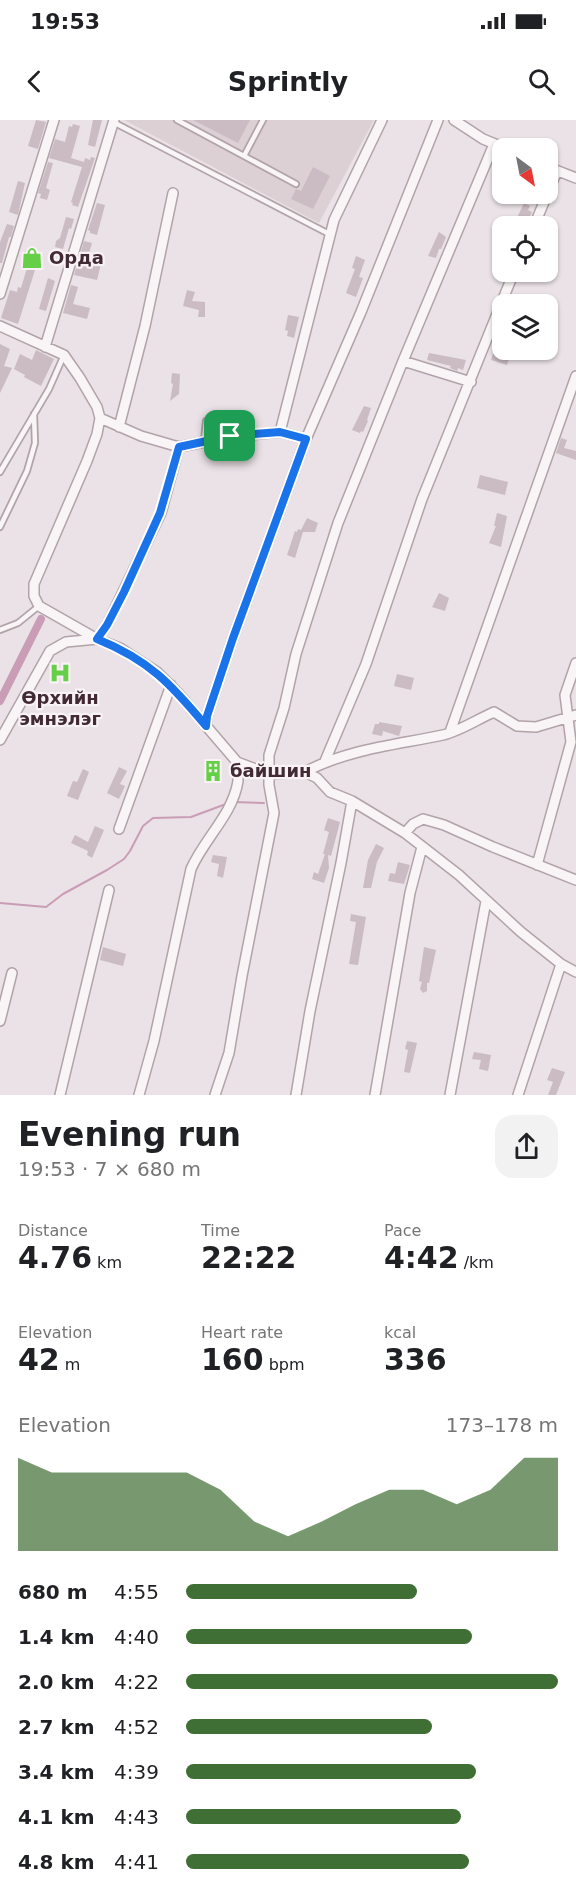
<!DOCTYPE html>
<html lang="en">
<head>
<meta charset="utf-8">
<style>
	:root { --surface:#fff; --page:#f2f2f2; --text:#202124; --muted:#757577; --accent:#3f6f34 }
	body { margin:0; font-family:"DejaVu Sans",sans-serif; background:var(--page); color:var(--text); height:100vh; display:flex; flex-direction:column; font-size:22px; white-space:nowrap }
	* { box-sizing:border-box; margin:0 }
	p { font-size:20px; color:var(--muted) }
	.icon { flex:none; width:33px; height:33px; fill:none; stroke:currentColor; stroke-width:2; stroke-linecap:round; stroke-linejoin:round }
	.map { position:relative; height:975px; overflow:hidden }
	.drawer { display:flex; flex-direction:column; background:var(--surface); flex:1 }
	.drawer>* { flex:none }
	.needle { width:39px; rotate:148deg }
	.fabs { position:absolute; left:492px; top:18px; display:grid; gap:12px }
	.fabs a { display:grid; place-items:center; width:66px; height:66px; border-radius:12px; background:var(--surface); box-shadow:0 2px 4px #0004; font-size:30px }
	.pin { position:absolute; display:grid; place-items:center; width:51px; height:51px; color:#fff; margin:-26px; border-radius:12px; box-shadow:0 3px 9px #0006 }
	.round { display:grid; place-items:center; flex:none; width:63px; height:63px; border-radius:18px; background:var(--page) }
	.head { display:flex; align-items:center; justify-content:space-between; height:102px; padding:0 18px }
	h1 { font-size:33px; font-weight:800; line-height:45px }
	.metrics { display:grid; grid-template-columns:repeat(3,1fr); gap:9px; height:102px; padding:6px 18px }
	.metrics div { display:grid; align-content:center }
	.metrics b { font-size:30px; font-weight:800 }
	.metrics small { font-size:16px; font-weight:400 }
	.metrics p { font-size:16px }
	.chart { height:168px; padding:12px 18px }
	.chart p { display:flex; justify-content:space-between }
	.chart svg { width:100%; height:108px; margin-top:6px; fill:var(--accent); opacity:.7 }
	ul { padding:0 18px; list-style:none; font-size:20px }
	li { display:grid; grid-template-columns:96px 72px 1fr; align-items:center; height:45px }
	li i { height:15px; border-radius:8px; background:var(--accent) }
	.status { display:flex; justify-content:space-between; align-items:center; height:42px; padding:0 30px; background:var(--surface); direction:ltr }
	.status svg { height:16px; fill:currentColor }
	header { display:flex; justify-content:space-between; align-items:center; height:78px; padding:0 18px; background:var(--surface); font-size:27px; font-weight:800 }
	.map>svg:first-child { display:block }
</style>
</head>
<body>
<div class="status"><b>19:53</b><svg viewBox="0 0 49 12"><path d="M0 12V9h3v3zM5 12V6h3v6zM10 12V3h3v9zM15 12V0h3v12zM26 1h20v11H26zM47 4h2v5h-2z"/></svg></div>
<header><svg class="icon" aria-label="back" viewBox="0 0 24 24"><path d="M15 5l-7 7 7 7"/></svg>Sprintly<svg class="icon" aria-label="search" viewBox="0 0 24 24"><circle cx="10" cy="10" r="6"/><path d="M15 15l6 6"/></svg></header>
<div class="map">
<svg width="576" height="975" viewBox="0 0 576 975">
	<rect width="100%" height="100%" fill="#eae2e6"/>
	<!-- built -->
	<path fill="#dcd0d5" d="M124,0H374L319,103Z"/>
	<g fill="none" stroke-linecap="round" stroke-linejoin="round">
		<!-- stream -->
		<path stroke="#ca9db6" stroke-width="2" d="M234,682L264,683
			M0,783L46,787L63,774L107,750L124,739L130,731L143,706L153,698L191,697L226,684"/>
		<!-- canal -->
		<path stroke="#ca9db6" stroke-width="8" d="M0,581L41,499"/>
	</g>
	<!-- building -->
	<path fill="#cabcc2" d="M36,0L46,2L38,29L28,26Z
		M93,0H102L95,27L88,25Z
		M193,0H250L238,23Z
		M73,4L80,6L71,38L84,42L85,38L90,40L91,37L95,38L78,87L72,85L73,83L71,82L82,47L49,38L55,19L65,22L69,6L72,7Z
		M48,42L53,43L46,68L50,70L47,80L40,78L41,74L38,73Z
		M313,47L330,56L313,89L291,79L296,69L301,71Z
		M18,61L25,63L18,95L9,92Z
		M97,83L105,85L97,115L90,113V111L88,110Z
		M524,83L530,86L528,90L532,92L525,106L515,102Z
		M66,97L74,99L71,109L69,108L63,129L55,127L56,121L60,118Z
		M7,104L14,106L11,117H9L2,143H0V122Z
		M439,112L446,117L441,129H439L436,138L428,136Z
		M84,121L92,123L88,137L99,139L98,143L101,144L97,160L74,155Z
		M25,131L41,135L38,150H35L18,204L1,198L10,170L17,172L18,167L21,168L27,148L21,146Z
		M356,136L365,140L359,157L363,158L356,177L346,173L355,149L352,148Z
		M48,158L55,161L46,191L39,189Z
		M71,165L78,167L73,184L90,188L87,199L63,193Z
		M187,170L195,172L192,181L205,182V197H198L199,190L183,186Z
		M288,195L299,197L294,218L287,216L288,211L285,210Z
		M0,224L10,229L4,246L12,248L0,273Z
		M495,228L512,230L507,245L491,240Z
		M36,230L54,239L41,266L24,257L25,255L14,249L20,234L32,240Z
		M429,233L466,240L463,250L458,248L457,251L450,248L451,246L427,240Z
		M172,253L180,254L179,274L170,281L173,264L171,263Z
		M364,286L371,288L367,300L368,301L363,312L361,311L360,313L352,310Z
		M561,318L567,320L564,328L576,331V340L556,333Z
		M480,355L508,362L505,375L477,368Z
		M497,393L507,396L501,427L489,423L496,406H494Z
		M307,398L318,403L315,412H303L295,438L287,435L295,411L297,412L298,409L301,410Z
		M439,473L449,478L445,491L432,487Z
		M397,554L414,558L411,570L394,566Z
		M379,602L402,606L399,616L383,611L382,616L372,614L375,604H379Z
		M119,647L127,651L120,664L125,666L119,679L107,673Z
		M83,649L89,652L78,680L67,676L73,661L77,662Z
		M328,698L340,702L331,736L328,735L329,748L324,763L312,759L314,752L318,754L325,734H323L329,712L324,710Z
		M95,706L104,710L92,738L87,735L88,731L71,723L75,715L88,722Z
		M376,724L384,728L377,742L371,768H363L368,740Z
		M213,735L227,737L223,758L217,756L219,744L211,742Z
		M398,742L410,745L404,764L388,761L390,753L395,754Z
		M351,794L366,797L358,845L349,844L356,802L350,801Z
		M103,827L126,834L123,846L100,840Z
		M424,827L436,830L429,863H427V871L423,873L420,869L422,862L419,861Z
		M407,921L417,923L410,953L404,952L408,930L405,929Z
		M474,932L491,935L488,951L479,949L481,940L472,939Z
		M552,948L565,952L556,975H548L553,962L547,960Z"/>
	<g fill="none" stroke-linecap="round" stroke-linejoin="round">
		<defs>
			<path id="lane" d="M177,0L296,64
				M115,3L331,115
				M244,36L263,0
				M204,321L206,301
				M0,352L49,269L64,235
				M0,407L27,351L35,323L34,294
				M0,510L18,503L39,486"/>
			<path id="street" d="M454,0L483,19L505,28
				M548,47L576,58
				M534,106L557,51
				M0,174L54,0
				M0,206L64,235L80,258L97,287L100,298L97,314L87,341L34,464V476L39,486L97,519L120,528L157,552L177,572L237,642L269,654L305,652L317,658L330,672L352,681L405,713L459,755L521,812L561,844L576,852
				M45,227L114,0
				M403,241L471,262
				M100,298L141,316L179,327L229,317L280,312L306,319
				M119,307L145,206L173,73
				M280,312L334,100L382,0
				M206,606L207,596L233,518L306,319L361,192L438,0
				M450,612L576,256
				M0,620L50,531L66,522L97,519L107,505L161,393L179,327
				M325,641L366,544L422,379L514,152
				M305,652C348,629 396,625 443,615C460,611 478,599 494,592L517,606L536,607L576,595
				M119,709L171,565
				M405,713L413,704L423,699L444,705L493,727L576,760
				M537,745L571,622L565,575L576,543
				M0,901L12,853
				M60,975L109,770
				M139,975L154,921L191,749C204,719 233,694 238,661C238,655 237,648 237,642
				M215,975L229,933L242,856L274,693L269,665V635L284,588L296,534L338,403L403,241L494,24
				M296,975L310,891L341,743L352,681
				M375,975L410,773L422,727
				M450,975L486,781
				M518,975L561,844"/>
		</defs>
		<!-- lane casing -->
		<use href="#lane" stroke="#b1a3a9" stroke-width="8"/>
		<!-- street casing -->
		<use href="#street" stroke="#b1a3a9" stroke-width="12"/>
		<!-- lane -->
		<use href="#lane" stroke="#f9f5f6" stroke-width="4.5"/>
		<!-- street -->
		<use href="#street" stroke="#f9f5f6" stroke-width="9"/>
	</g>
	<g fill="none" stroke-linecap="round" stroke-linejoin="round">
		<defs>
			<path id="route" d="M280,312L306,319L233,518L207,596L206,606C171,564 149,540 97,519L107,505L124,472L160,393L179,327L230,316Z"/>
		</defs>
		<!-- route casing -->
		<use href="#route" stroke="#fff" stroke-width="12"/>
		<!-- route -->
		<use href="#route" stroke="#1a73e8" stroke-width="8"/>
	</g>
	<!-- icons -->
	<defs>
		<symbol id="shop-bare" viewBox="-9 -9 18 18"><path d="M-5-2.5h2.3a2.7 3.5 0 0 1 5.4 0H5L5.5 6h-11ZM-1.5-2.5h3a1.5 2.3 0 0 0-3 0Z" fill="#65cf47" stroke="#f8f2f5" stroke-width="2.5" paint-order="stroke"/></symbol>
		<symbol id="hospital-bare" viewBox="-9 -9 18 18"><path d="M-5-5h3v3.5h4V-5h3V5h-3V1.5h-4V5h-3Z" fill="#65cf47" stroke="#f8f2f5" stroke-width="2.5" paint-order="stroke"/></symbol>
		<symbol id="building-bare" viewBox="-9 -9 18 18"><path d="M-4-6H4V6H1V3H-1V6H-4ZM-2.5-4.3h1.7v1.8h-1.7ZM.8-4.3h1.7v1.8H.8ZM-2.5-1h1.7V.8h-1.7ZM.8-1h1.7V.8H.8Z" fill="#65cf47" stroke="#f8f2f5" stroke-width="2.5" paint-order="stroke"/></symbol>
	</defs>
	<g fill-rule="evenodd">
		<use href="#shop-bare" x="17" y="123" width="30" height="30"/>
		<use href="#hospital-bare" x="45" y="538" width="30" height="30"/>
		<use href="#building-bare" x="198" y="636" width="30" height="30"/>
	</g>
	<g text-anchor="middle" stroke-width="4.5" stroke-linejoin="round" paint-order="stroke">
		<!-- poi labels -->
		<g font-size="18" font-weight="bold" fill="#422a34" stroke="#f8f2f5" text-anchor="start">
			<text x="49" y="144">Орда</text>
			<text x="60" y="584" text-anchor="middle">Өрхийн<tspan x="60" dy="21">эмнэлэг</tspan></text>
			<text x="230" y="657">байшин</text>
		</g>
	</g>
</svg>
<div class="fabs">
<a><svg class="needle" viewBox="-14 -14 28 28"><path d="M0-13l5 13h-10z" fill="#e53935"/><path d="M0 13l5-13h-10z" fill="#757577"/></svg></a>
<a><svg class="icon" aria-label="locate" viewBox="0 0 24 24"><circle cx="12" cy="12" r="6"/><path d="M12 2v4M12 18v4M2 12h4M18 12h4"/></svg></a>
<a><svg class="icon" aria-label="layers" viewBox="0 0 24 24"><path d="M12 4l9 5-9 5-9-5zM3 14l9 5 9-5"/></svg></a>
</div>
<div class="pin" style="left:230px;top:316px;background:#1e9e55"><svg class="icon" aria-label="arrive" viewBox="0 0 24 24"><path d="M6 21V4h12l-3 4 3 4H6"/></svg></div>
</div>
<section class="drawer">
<div class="head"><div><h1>Evening run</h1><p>19:53 · 7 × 680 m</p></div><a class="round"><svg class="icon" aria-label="share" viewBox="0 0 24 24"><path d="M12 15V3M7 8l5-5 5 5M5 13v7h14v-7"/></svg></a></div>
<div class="metrics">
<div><p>Distance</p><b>4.76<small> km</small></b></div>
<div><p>Time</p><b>22:22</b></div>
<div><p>Pace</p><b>4:42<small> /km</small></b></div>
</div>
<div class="metrics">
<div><p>Elevation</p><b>42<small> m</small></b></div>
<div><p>Heart rate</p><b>160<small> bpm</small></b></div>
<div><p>kcal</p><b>336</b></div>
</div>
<div class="chart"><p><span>Elevation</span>173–178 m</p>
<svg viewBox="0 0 160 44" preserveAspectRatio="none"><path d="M0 44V6L10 12L20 12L30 12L40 12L50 12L60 19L70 32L80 38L90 32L100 25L110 19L120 19L130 25L140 19L150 6L160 6V44z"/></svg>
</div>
<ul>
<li><b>680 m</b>4:55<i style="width:62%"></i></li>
<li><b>1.4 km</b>4:40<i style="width:77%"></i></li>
<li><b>2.0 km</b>4:22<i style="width:100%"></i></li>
<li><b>2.7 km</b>4:52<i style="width:66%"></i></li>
<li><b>3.4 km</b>4:39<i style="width:78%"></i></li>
<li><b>4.1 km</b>4:43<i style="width:74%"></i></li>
<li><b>4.8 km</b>4:41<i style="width:76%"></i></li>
</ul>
</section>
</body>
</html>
